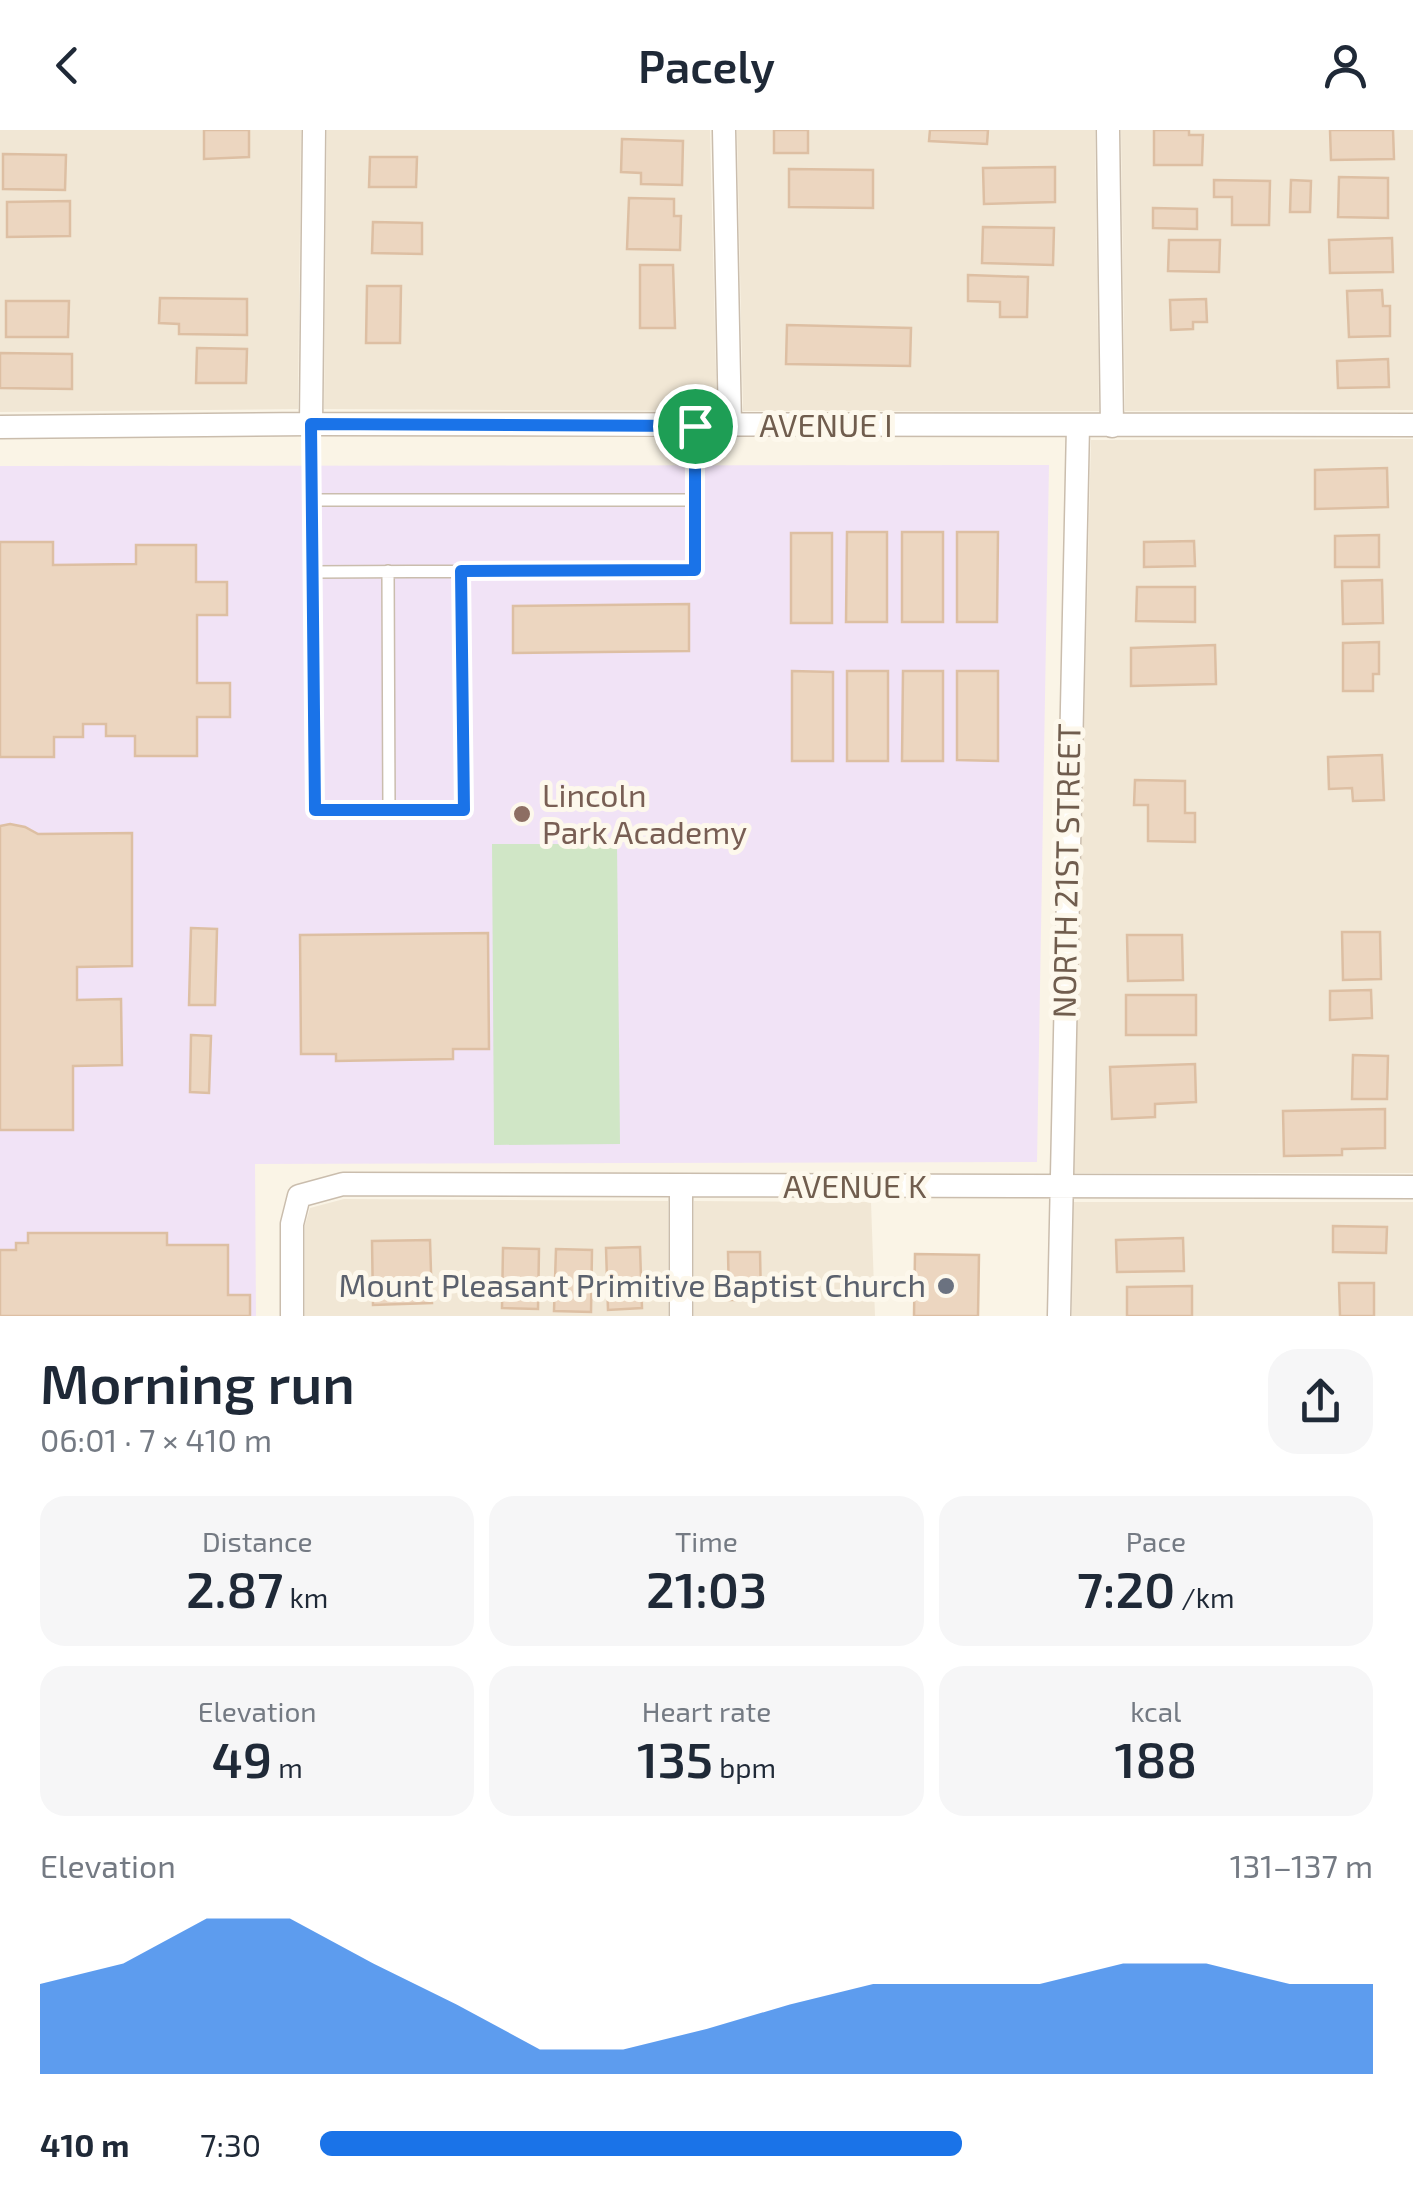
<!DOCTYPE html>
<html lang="en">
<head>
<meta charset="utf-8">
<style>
	:root { --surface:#fff; --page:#f6f6f7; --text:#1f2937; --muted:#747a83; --accent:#1a73e8 }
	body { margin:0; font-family:"Exo 2",sans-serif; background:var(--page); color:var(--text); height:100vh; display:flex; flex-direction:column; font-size:38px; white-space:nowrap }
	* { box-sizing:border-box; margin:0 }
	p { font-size:32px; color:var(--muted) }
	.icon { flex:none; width:55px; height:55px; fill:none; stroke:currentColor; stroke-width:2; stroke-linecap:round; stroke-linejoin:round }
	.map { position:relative; height:1186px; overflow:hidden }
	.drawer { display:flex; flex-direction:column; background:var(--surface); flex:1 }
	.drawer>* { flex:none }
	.pin { position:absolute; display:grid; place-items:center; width:85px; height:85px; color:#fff; margin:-42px; border:5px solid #fff; border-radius:50%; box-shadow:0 2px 10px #0007 }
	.round { display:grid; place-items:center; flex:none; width:105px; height:105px; border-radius:30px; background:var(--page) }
	.summary { display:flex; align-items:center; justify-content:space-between; height:170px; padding:0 40px }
	h1 { font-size:55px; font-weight:600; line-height:75px }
	.stats { display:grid; grid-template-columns:repeat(3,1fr); gap:15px; height:170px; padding:10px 40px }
	.stats div { display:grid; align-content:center; border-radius:25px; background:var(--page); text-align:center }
	.stats b { font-size:50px; font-weight:600 }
	.stats small { font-size:28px; font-weight:400 }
	.stats p { font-size:28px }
	.chart { height:280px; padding:20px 40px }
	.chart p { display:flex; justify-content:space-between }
	.chart svg { width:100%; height:180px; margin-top:10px; fill:var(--accent); opacity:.7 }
	ul { padding:0 40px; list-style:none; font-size:32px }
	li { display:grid; grid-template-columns:160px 120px 1fr; align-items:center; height:75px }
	li i { height:25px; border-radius:12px; background:var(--accent) }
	header { display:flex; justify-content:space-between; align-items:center; height:130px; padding:0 40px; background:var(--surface); font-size:45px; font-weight:600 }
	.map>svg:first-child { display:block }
</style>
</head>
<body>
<header><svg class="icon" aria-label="back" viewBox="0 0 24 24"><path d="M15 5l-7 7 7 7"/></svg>Pacely<svg class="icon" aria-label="person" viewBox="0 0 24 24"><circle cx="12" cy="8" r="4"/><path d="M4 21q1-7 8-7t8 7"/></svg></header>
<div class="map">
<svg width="1413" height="1186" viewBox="0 0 1413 1186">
	<rect width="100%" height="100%" fill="#faf4e6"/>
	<!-- residential -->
	<path fill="#f1e7d5" d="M0,0H301L298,279L0,282Z
		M327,0H710L717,281L324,279Z
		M737,0H1095L1099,281H743Z
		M1121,0H1413V280L1125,281Z
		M1413,309V1043H1073L1091,310Z
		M344,1069L668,1071V1186H305V1095L310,1078Z
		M694,1071L871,1072L875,1186H694Z
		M1072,1072H1413V1186H1072Z"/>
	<!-- education -->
	<path fill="#f1e3f6" d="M1049,335L1037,1032L255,1034L256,1186H0V336Z"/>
	<!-- green -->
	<path fill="#d0e6c6" d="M492,714H617L620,1014L494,1015Z"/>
	<!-- building -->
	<path fill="#ecd6c0" stroke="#ddbfa3" stroke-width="2.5" d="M204,0H249V27L204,29Z
		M774,0H808V23H774Z
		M930,0H988L987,14L929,11Z
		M1154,0H1189V5H1203L1202,35H1154Z
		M1330,0H1393L1394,29L1331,30Z
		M622,9L683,11L682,55L641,54V43L621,42Z
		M3,24L66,25L65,60L3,59Z
		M370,27H417L416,57H369Z
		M1055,37V72L984,74L983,38Z
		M789,39L873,40V78L789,77Z
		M1339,47L1388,48V88L1338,87Z
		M1214,50L1270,51L1269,95H1232V67H1214Z
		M1291,50L1311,51L1310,82H1290Z
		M629,68L674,69V86H681L680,120L627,119Z
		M70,71V106L7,107V72Z
		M1153,78L1197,79V99L1153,98Z
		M373,92L422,93V124L372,123Z
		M983,97L1054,98L1053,135L982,133Z
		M1392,108L1393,142L1330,143L1329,110Z
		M1169,110H1220L1219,142L1168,141Z
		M640,135H673L675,198H640Z
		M968,145L1028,147L1027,187H1000V172L968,171Z
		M367,156H401L400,213H366Z
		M1382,160L1383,176H1390V206L1349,207L1347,161Z
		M160,168L247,169V205L179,204V194L159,193Z
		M1206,169L1207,192H1193V199L1171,200L1170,170Z
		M6,171H69L68,207H6Z
		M787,195L911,198L910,236L786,234Z
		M197,218L247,219L246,253H196Z
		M0,223L72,224V259L0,258Z
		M1388,229L1389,257L1338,258L1337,231Z
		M1387,338L1388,377L1315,379V340Z
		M847,402H887V492H846Z
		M902,402H943V492H902Z
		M957,402H998L997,492H957Z
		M791,403H832V493H791Z
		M1379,405V437H1335V406Z
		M1194,411L1195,436L1144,437V412Z
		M0,412H53V435L136,434V415H196V452H227V485H197V553H230V587H197V626H135V606H106V594H83V607H54V627H0Z
		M1382,450L1383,493L1343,494L1342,451Z
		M1137,457H1195V492L1136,491Z
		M689,474V521L513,523V476Z
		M1379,512V544H1373V561H1343V513Z
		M1215,515L1216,554L1131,556V518Z
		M792,541L833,542V631H792Z
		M847,541H888V631H847Z
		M903,541H943V631H902Z
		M957,541H998V631L957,630Z
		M1382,625L1384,670L1353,671L1352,658L1329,659L1328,627Z
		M1135,650L1185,651V683H1195V712L1148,711V675H1134Z
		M10,694L25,697L38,704L132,703V836L77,837V870L121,869L122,935L73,936V1000H0V696Z
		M191,798L217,799L215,875H189Z
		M1342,802H1380L1381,849L1343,850Z
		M488,803L489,919H453V929L336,931V924H301L300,805Z
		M1127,805H1182L1183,850L1128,851Z
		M1371,860L1372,888L1330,890V861Z
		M1126,865H1196V905H1126Z
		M191,905L211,906L209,963L190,962Z
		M1353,925L1388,926L1387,969H1352Z
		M1195,934L1196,972L1155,974V987L1112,989L1110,937Z
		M1385,979V1018L1342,1019V1025L1284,1026L1283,981Z
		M1333,1096L1387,1097L1386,1123L1333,1122Z
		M28,1103H167V1115H228V1165H250V1186H0V1120H16V1113H28Z
		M1183,1108L1184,1141L1117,1142L1116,1110Z
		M430,1110L432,1173L373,1175L372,1111Z
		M640,1117L642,1178L608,1180L606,1118Z
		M503,1118L539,1119L538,1179L502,1178Z
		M556,1119L592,1120L591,1182L554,1181Z
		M728,1122H760L761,1170H729Z
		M915,1124L979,1125L978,1186H914Z
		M1339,1153H1374V1186H1340Z
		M1192,1156V1186H1127V1157Z"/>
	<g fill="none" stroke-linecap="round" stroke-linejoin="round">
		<defs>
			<path id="lane" d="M311,294L315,680H464L461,441
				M312,370H695
				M388,441L389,680
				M313,442L695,440V296"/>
			<path id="street" d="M724,0L730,296
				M1108,0L1112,296
				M311,294L314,0
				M0,297L311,294L1413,295
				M292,1186V1094L299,1066L343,1054L1413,1057
				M681,1186V1056
				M1059,1186L1078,296"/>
		</defs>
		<!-- lane casing -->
		<use href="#lane" stroke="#cabdad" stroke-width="14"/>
		<!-- street casing -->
		<use href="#street" stroke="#cabdad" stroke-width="25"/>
		<!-- lane -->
		<use href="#lane" stroke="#fff" stroke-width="11"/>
		<!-- street -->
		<use href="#street" stroke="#fff" stroke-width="22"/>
	</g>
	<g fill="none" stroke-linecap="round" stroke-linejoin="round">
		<defs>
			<path id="route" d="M311,294L695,296V440L461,441L464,680H315Z"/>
		</defs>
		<!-- route casing -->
		<use href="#route" stroke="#fff" stroke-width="20"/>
		<!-- route -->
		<use href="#route" stroke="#1a73e8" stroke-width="12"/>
	</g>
	<!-- markers -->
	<circle fill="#8d6e63" stroke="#fdf8ec" stroke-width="4" cx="522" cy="684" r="10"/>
	<circle fill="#6b7280" stroke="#fdf8ec" stroke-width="4" cx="946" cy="1156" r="10"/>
	<g text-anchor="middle" stroke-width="10" stroke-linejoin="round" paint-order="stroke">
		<!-- street labels -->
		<g font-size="32" fill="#705d4e" stroke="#fdf8ec">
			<text x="826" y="307">AVENUE I</text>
			<text transform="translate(1067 741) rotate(-89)" y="11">NORTH 21ST STREET</text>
			<text x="855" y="1068">AVENUE K</text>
		</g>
		<!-- education labels -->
		<g font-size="32" fill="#785e54" stroke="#fdf8ec" text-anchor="start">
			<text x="542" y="677">Lincoln<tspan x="542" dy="37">Park Academy</tspan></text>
		</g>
		<!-- worship labels -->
		<g font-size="32" fill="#5b616d" stroke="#fdf8ec" text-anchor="end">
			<text x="926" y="1167">Mount Pleasant Primitive Baptist Church</text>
		</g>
	</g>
</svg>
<div class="pin" style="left:695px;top:296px;background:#1e9e55"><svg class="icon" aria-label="arrive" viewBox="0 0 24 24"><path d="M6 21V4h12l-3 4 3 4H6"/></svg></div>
</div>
<section class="drawer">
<div class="summary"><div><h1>Morning run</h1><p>06:01 · 7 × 410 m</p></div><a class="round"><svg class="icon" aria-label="share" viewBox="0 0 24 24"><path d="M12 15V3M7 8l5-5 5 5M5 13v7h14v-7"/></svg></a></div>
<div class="stats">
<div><p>Distance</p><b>2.87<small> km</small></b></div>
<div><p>Time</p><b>21:03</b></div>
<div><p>Pace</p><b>7:20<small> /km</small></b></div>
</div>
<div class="stats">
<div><p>Elevation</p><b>49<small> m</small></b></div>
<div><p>Heart rate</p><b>135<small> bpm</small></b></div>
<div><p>kcal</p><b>188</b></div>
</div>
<div class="chart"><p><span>Elevation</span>131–137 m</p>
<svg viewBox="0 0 160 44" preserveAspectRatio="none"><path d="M0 44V22L10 17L20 6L30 6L40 17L50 27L60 38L70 38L80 33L90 27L100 22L110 22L120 22L130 17L140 17L150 22L160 22V44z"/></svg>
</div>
<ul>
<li><b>410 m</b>7:30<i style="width:61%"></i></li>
</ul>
</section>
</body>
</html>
